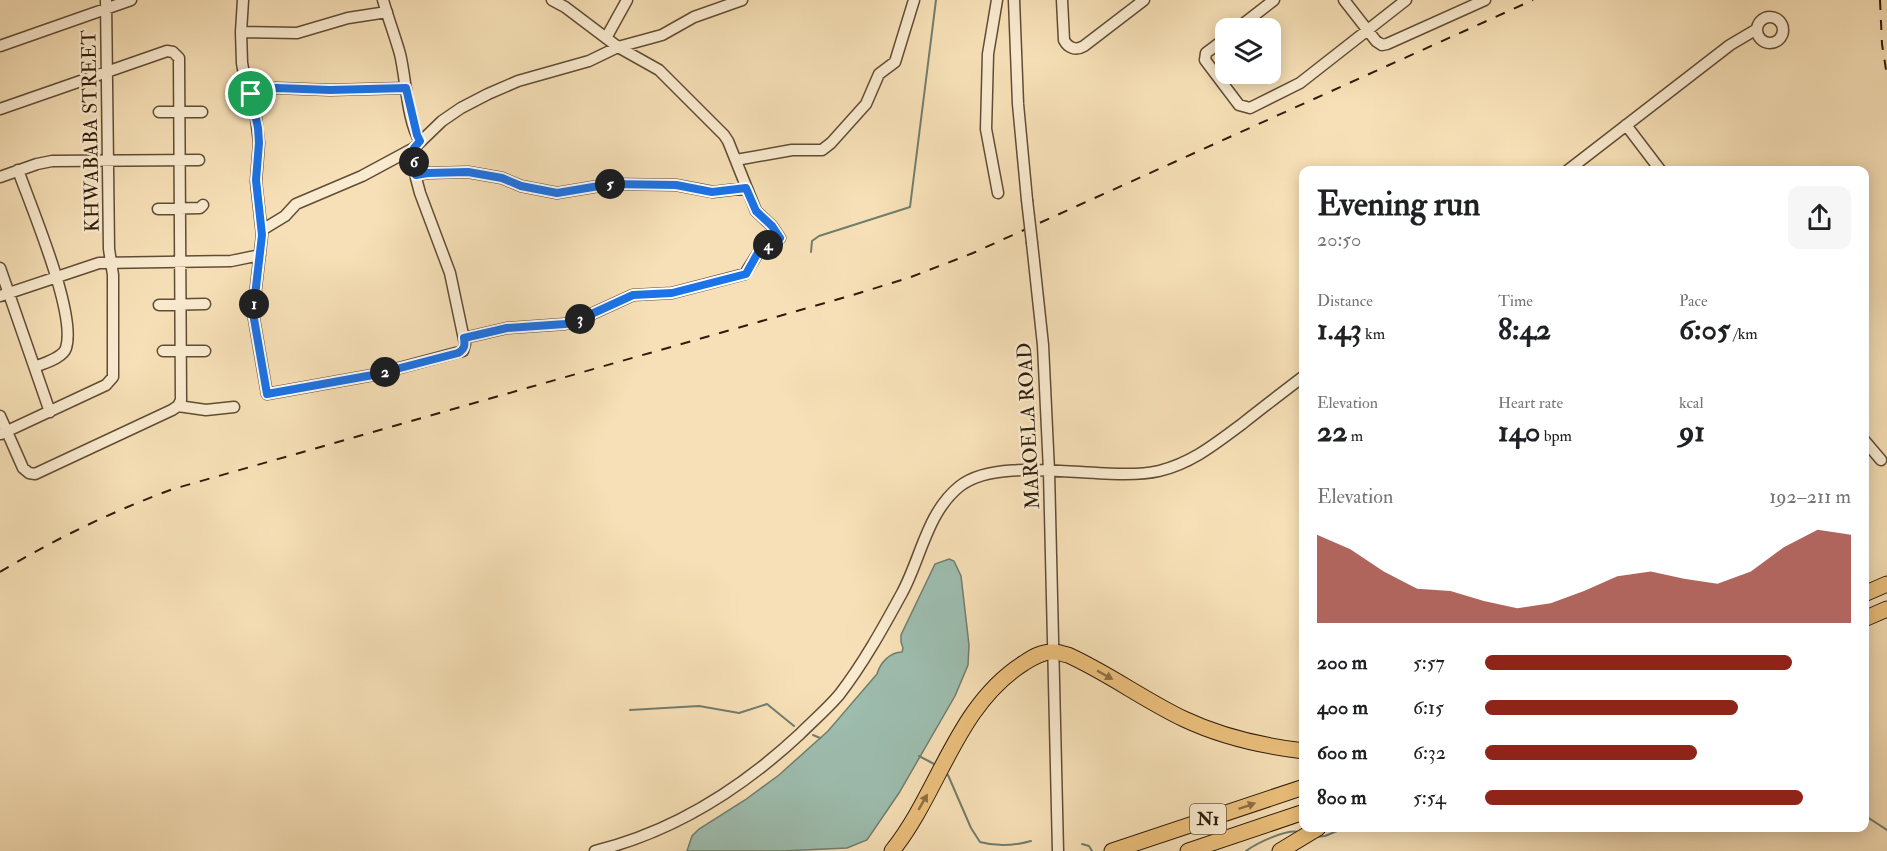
<!DOCTYPE html>
<html lang="en">
<head>
<meta charset="utf-8">
<style>
	:root { --surface:#fff; --page:#f6f6f6; --text:#202124; --muted:#757577; --accent:#8f2418 }
	body { margin:0; font-family:"IM FELL Double Pica",serif; background:var(--page); color:var(--text); height:100vh; display:flex; flex-direction:column; font-size:22px; white-space:nowrap }
	* { box-sizing:border-box; margin:0 }
	p { font-size:20px; color:var(--muted) }
	.icon { flex:none; width:33px; height:33px; fill:none; stroke:currentColor; stroke-width:2; stroke-linecap:round; stroke-linejoin:round }
	.map { position:relative; flex:1; overflow:hidden }
	.sheet { position:absolute; left:1299px; top:166px; width:570px; height:666px; display:flex; flex-direction:column; background:var(--surface); border-radius:12px; box-shadow:0 3px 15px #0003 }
	.sheet>* { flex:none }
	.fabs { position:absolute; left:1215px; top:18px; display:grid; gap:12px }
	.fabs a { display:grid; place-items:center; width:66px; height:66px; border-radius:12px; background:var(--surface); box-shadow:0 3px 15px #0003; font-size:30px }
	.pin { position:absolute; display:grid; place-items:center; width:51px; height:51px; color:#fff; margin:-26px; border:3px solid #fff; border-radius:50%; box-shadow:0 2px 6px #0007 }
	.km { position:absolute; width:30px; height:30px; margin:-15px; border-radius:50%; background:#222; color:#fff; font-size:16px; line-height:30px; text-align:center }
	.round { display:grid; place-items:center; flex:none; width:63px; height:63px; border-radius:12px; background:var(--page) }
	.overview { display:flex; align-items:center; justify-content:space-between; height:102px; padding:0 18px }
	h1 { font-size:33px; font-weight:700; line-height:45px }
	.metrics { display:grid; grid-template-columns:repeat(3,1fr); gap:9px; height:102px; padding:6px 18px }
	.metrics div { display:grid; align-content:center }
	.metrics b { font-size:30px; font-weight:700 }
	.metrics small { font-size:16px; font-weight:400 }
	.metrics p { font-size:16px }
	.chart { height:168px; padding:12px 18px }
	.chart p { display:flex; justify-content:space-between }
	.chart svg { width:100%; height:108px; margin-top:6px; fill:var(--accent); opacity:.7 }
	ul { padding:0 18px; list-style:none; font-size:20px }
	li { display:grid; grid-template-columns:96px 72px 1fr; align-items:center; height:45px }
	li i { height:15px; border-radius:8px; background:var(--accent) }
	.map>svg:first-child { display:block }
</style>
</head>
<body>
<div class="map">
<svg width="1887" height="851" viewBox="0 0 1887 851">
	<rect width="100%" height="100%" fill="#f7e0b7"/>
	<filter id="stains"><feTurbulence type="fractalNoise" baseFrequency=".00333" numOctaves="4"/><feColorMatrix values="0 0 0 0 .2 0 0 0 0 .09 0 0 0 0 .02 0 0 0 .5 -.17"/></filter>
	<radialGradient id="worn" r=".72"><stop offset=".6" stop-color="#630" stop-opacity="0"/><stop offset="1" stop-color="#630" stop-opacity=".3"/></radialGradient>
	<!-- water -->
	<path fill="#9dbdaf" stroke="#717d6d" stroke-width="1.5" d="M949,559L954,561L961,576L969,645L968,665L955,696L899,793L867,840L847,848L782,851H687L692,836L699,829L745,800L779,775L828,731L877,674C880,663 890,652 902,652L903,648L901,642V635L935,564Z"/>
	<g fill="none" stroke-linecap="round" stroke-linejoin="round">
		<!-- stream -->
		<path stroke="#717d6d" stroke-width="2" d="M811,252L812,241L819,236L910,207L936,0
			M630,710L699,706L739,713L767,704L794,726
			M813,735L820,738
			M919,756L934,764
			M948,775L971,828L980,842C998,847 1013,846 1031,841
			M1864,815L1887,830
			M1315,837L1325,836L1344,828
			M1082,844L1089,846L1092,851
			M1246,851C1257,843 1286,829 1299,832"/>
		<defs>
			<path id="minor" d="M243,0L241,32L242,63L244,74L255,109L259,143L256,181L262,235L253,313L267,394L373,375L463,351L465,344L450,273L420,193L416,178L414,148
				M383,0C388,18 395,36 400,54C406,78 407,121 420,141
				M997,0L988,54L986,129L998,193
				M1014,0L1018,104L1027,200
				M1062,0L1064,40C1068,48 1076,51 1084,46L1144,0
				M1344,0L1376,41L1382,45L1387,44L1485,0
				M1757 30a13 13 0 1 1 26 0a13 13 0 1 1-26 0Z
				M1238,28L1274,0
				M241,32L297,33L348,18L387,12
				M606,38L627,0
				M1226,38L1206,53L1205,60L1239,105L1250,108L1300,83L1406,0
				M0,46L131,0
				M250,90L277,88L330,90L406,88
				M0,109L167,51L173,52L179,58L181,400L178,406L172,410L35,474L29,473L23,468L0,416
				M159,112H202
				M1626,125L1661,171
				M736,160L792,150H822L831,143L866,104L879,74L895,62L914,0
				M18,170C31,207 77,314 66,348C63,358 44,363 35,367
				M1567,171L1730,45L1757,29
				M416,175L428,173L468,172L502,178L521,186L557,193L611,184L676,185L713,192L746,188
				M0,177L37,164L52,161L199,160
				M158,209L200,208L203,205
				M262,230L285,216L296,204L362,176L414,148L442,121L461,108L488,94L518,81L589,61L618,47L662,35L694,17L742,0
				M1032,243L1043,345L1049,471L1058,851
				M0,268L50,412
				M0,296L99,263L231,261L260,255
				M159,305L205,304
				M464,338L507,328L565,324L574,322L633,295L672,293L745,274L760,250L780,238L772,226L756,211L728,141L724,135L659,70L618,47L565,7L552,0
				M163,351H205
				M178,406L206,410L234,407
				M1,434L106,385L113,377V275L109,249L106,0
				M1864,440L1881,460
				M595,851C673,832 742,788 800,734C813,721 827,709 839,695C863,664 883,628 902,593C921,558 927,512 960,486C1002,453 1107,483 1159,471C1192,463 1215,444 1242,424C1262,408 1283,392 1304,376"/>
			<path id="highway" d="M1864,594L1887,584
				M1864,619L1887,609
				M892,851C940,791 956,706 1024,663C1033,657 1043,651 1054,652C1058,652 1063,654 1068,655C1108,673 1144,700 1184,719C1222,737 1262,746 1304,751
				M1112,851L1304,787
				M1188,851L1304,812
				M1280,851L1318,828"/>
		</defs>
		<!-- minor casing -->
		<use href="#minor" stroke="#604d35" stroke-width="13"/>
		<!-- highway casing -->
		<use href="#highway" stroke="#2e1c0a" stroke-width="17"/>
		<!-- minor -->
		<use href="#minor" stroke="#faebd0" stroke-width="10"/>
		<!-- highway -->
		<use href="#highway" stroke="#ecc07c" stroke-width="15"/>
		<!-- rail -->
		<path stroke="#2e1c0a" stroke-width="2" stroke-dasharray="10 10" stroke-linecap="butt" d="M1880,0L1882,44L1887,76
			M0,572C55,539 113,511 173,489L853,295L911,277L973,253L1533,0"/>
		<defs>
			<path id="minor-bridge" d="M1027,200L1032,243"/>
		</defs>
		<!-- minor-bridge casing -->
		<use href="#minor-bridge" stroke="#604d35" stroke-width="13" stroke-linecap="butt"/>
		<!-- minor-bridge -->
		<use href="#minor-bridge" stroke="#faebd0" stroke-width="10"/>
	</g>
	<!-- one-way arrows -->
	<defs><path id="oneway-solid" d="M-6-.8H1V-3.2L6.5 0L1 3.2V.8H-6Z" transform="scale(1.5)"/></defs>
	<g fill="#8d6e43">
		<use href="#oneway-solid" transform="translate(1105 675) rotate(29)"/>
		<use href="#oneway-solid" transform="translate(923 802) rotate(-60)"/>
		<use href="#oneway-solid" transform="translate(1247 806) rotate(-19)"/>
	</g>
	<g fill="none" stroke-linecap="round" stroke-linejoin="round">
		<defs>
			<path id="route" d="M277,88L330,90L406,88L417,135L420,141L414,148L416,175L428,173L468,172L502,178L521,186L557,193L611,184L676,185L712,192L746,188L756,211L772,226L780,238L760,249L746,274L672,293L633,295L574,322L565,324L507,328L464,338C465,345 465,349 458,353L373,375L267,394L253,313L262,235L256,180L259,143L258,128L250,90Z"/>
		</defs>
		<!-- route casing -->
		<use href="#route" stroke="#fff" stroke-width="12"/>
		<!-- route -->
		<use href="#route" stroke="#1a73e8" stroke-width="8"/>
	</g>
	<g text-anchor="middle" stroke-width="5" stroke-linejoin="round" paint-order="stroke">
		<!-- shield labels -->
		<rect fill="#faebd0" stroke="#6b5a45" stroke-width="1.5" x="1190" y="804" width="36" height="30" rx="4.5"/>
		<g font-size="18" font-weight="bold" fill="#2e1c0a">
			<text x="1208" y="825">N1</text>
		</g>
		<!-- street labels -->
		<g font-size="20" fill="#2e1c0a" stroke="#faebd0">
			<text transform="translate(90 131) rotate(-91)" y="7">KHWABABA STREET</text>
			<text transform="translate(1028 426) rotate(-93)" y="7">MAROELA ROAD</text>
		</g>
	</g>
	<rect width="100%" height="100%" filter="url(#stains)"/>
	<rect width="100%" height="100%" fill="url(#worn)"/>
</svg>
<div class="fabs">
<a><svg class="icon" aria-label="layers" viewBox="0 0 24 24"><path d="M12 4l9 5-9 5-9-5zM3 14l9 5 9-5"/></svg></a>
</div>
<div class="pin" style="left:251px;top:94px;background:#1e9e55"><svg class="icon" aria-label="arrive" viewBox="0 0 24 24"><path d="M6 21V4h12l-3 4 3 4H6"/></svg></div>
<b class="km" style="left:254px;top:304px">1</b>
<b class="km" style="left:385px;top:372px">2</b>
<b class="km" style="left:580px;top:319px">3</b>
<b class="km" style="left:768px;top:245px">4</b>
<b class="km" style="left:610px;top:184px">5</b>
<b class="km" style="left:414px;top:162px">6</b>
<section class="sheet">
<div class="overview"><div><h1>Evening run</h1><p>20:50</p></div><a class="round"><svg class="icon" aria-label="share" viewBox="0 0 24 24"><path d="M12 15V3M7 8l5-5 5 5M5 13v7h14v-7"/></svg></a></div>
<div class="metrics">
<div><p>Distance</p><b>1.43<small> km</small></b></div>
<div><p>Time</p><b>8:42</b></div>
<div><p>Pace</p><b>6:05<small> /km</small></b></div>
</div>
<div class="metrics">
<div><p>Elevation</p><b>22<small> m</small></b></div>
<div><p>Heart rate</p><b>140<small> bpm</small></b></div>
<div><p>kcal</p><b>91</b></div>
</div>
<div class="chart"><p><span>Elevation</span>192–211 m</p>
<svg viewBox="0 0 160 44" preserveAspectRatio="none"><path d="M0 44V8L10 14L20 23L30 30L40 31L50 35L60 38L70 36L80 31L90 25L100 23L110 26L120 28L130 23L140 13L150 6L160 8V44z"/></svg>
</div>
<ul>
<li><b>200 m</b>5:57<i style="width:84%"></i></li>
<li><b>400 m</b>6:15<i style="width:69%"></i></li>
<li><b>600 m</b>6:32<i style="width:58%"></i></li>
<li><b>800 m</b>5:54<i style="width:87%"></i></li>
</ul>
</section>
</div>
</body>
</html>
